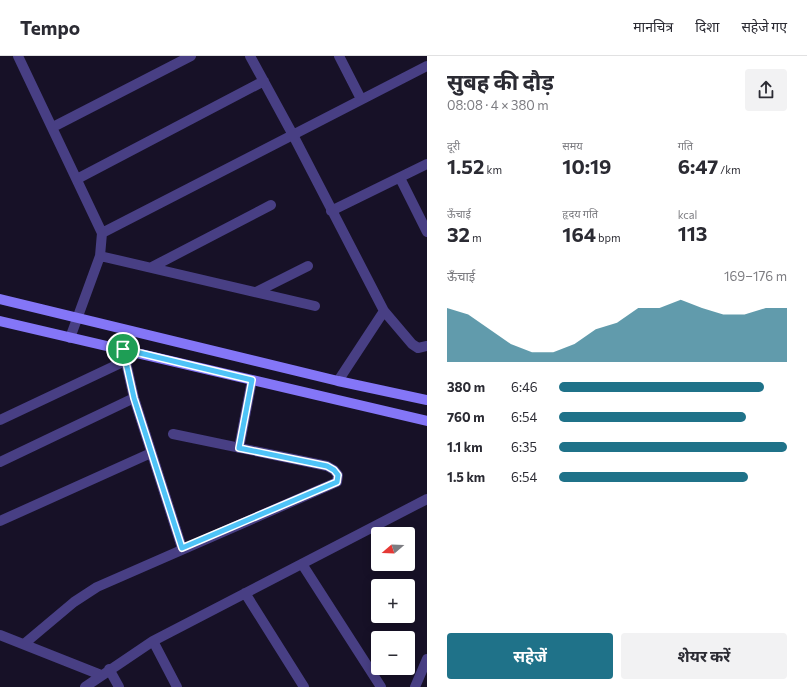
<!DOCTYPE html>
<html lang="hi">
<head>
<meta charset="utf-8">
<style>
	:root { --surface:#fff; --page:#f2f2f3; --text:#2b2b33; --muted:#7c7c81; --line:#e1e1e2; --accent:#1f7289 }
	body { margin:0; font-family:Commissioner,"Noto Sans Devanagari",sans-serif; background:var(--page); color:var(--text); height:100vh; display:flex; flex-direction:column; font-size:15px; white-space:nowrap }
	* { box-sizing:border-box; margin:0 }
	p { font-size:13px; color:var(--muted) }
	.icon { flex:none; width:22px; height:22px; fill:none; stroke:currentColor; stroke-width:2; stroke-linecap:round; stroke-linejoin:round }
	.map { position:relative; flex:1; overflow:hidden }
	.side { display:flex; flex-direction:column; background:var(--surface); width:380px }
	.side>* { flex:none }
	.needle { width:26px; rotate:251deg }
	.fabs { position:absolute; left:371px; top:471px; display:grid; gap:8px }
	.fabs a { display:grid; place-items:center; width:44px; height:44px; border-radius:4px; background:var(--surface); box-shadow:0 2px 10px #0003; font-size:20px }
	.pin { position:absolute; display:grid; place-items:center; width:34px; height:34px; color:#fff; margin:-17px; border:2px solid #fff; border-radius:50%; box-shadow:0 1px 4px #0007 }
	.round { display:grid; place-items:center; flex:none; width:42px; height:42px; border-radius:4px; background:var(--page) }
	.overview { display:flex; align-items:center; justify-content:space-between; height:68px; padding:0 20px }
	h1 { font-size:22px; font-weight:700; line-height:30px }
	.stats { display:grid; grid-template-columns:repeat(3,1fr); gap:6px; height:68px; padding:4px 20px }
	.stats div { display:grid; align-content:center }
	.stats b { font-size:20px; font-weight:700 }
	.stats small { font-size:11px; font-weight:400 }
	.stats p { font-size:11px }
	.chart { height:112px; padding:8px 20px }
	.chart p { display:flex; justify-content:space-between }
	.chart svg { width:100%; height:72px; margin-top:4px; fill:var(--accent); opacity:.7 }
	.primary-button { display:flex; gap:8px; margin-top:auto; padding:8px 20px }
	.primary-button a { flex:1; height:46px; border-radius:4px; background:var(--accent); color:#fff; font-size:16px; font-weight:700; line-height:46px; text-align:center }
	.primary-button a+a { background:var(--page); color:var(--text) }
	ul { padding:0 20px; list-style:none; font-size:13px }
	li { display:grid; grid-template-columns:64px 48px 1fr; align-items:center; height:30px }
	li i { height:10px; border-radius:5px; background:var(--accent) }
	header { display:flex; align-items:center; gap:24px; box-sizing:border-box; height:56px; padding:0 20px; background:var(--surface); border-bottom:1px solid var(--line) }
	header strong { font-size:19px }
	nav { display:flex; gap:22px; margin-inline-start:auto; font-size:14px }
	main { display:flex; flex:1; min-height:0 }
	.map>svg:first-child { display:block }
</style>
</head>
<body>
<header>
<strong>Tempo</strong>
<nav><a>मानचित्र</a><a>दिशा</a><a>सहेजे गए</a></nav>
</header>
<main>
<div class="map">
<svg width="427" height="631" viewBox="0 0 427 631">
	<rect width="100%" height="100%" fill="#171127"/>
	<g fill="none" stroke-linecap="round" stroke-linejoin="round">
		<!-- street -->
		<path stroke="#483f84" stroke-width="10" d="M18,0L102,177L100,200L70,282
			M250,0L293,79L384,255L412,288L418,292L427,290
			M339,0L361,43
			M53,71L191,0
			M400,122L427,176
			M77,123L264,25
			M331,155L427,108
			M102,177L427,10
			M100,200L315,250
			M152,211L271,149
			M256,236L308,210
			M123,293L134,342L182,492
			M338,325L384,255
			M0,364L125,305
			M239,392L252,324
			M0,406L134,342
			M0,465L151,397
			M302,508L381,631
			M245,537L304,631
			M0,579L101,619
			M153,585L177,631
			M24,588L74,546L97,531L337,426L338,419L334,414L327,410L173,378
			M109,613L119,631
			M85,631L153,585L427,443
			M415,631L427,603"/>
		<!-- secondary -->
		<path stroke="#8476f7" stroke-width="10" d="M0,243L338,325L427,344
			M0,265L427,365"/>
	</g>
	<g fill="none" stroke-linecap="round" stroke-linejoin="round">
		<defs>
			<path id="route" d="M123,293L252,324L239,392L327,410L334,414L338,419L337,426L182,492L134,342Z"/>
		</defs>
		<!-- route casing -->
		<use href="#route" stroke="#fff" stroke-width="8"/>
		<!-- route -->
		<use href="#route" stroke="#4fc3f7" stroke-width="5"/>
	</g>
</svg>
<div class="fabs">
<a><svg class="needle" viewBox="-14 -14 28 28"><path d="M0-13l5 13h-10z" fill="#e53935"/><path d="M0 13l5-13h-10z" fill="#7c7c81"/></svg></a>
<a>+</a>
<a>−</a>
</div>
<div class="pin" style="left:123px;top:293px;background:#1e9e55"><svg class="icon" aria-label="arrive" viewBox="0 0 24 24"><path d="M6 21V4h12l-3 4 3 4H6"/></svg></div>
</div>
<section class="side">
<div class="overview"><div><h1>सुबह की दौड़</h1><p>08:08 · 4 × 380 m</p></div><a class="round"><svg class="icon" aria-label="share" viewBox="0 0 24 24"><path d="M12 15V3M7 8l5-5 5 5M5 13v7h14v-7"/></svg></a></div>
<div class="stats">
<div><p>दूरी</p><b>1.52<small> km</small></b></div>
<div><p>समय</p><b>10:19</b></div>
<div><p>गति</p><b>6:47<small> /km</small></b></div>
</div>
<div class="stats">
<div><p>ऊँचाई</p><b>32<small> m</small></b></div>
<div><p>हृदय गति</p><b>164<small> bpm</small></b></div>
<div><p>kcal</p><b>113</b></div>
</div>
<div class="chart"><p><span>ऊँचाई</span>169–176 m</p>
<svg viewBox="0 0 160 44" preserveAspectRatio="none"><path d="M0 44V11L10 15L20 24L30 33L40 38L50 38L60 33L70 24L80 20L90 11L100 11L110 6L120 11L130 15L140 15L150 11L160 11V44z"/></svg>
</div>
<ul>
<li><b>380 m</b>6:46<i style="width:90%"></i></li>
<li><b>760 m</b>6:54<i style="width:82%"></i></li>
<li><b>1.1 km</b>6:35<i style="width:100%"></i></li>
<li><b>1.5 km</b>6:54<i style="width:83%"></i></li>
</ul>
<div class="primary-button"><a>सहेजें</a><a>शेयर करें</a></div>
</section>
</main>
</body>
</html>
